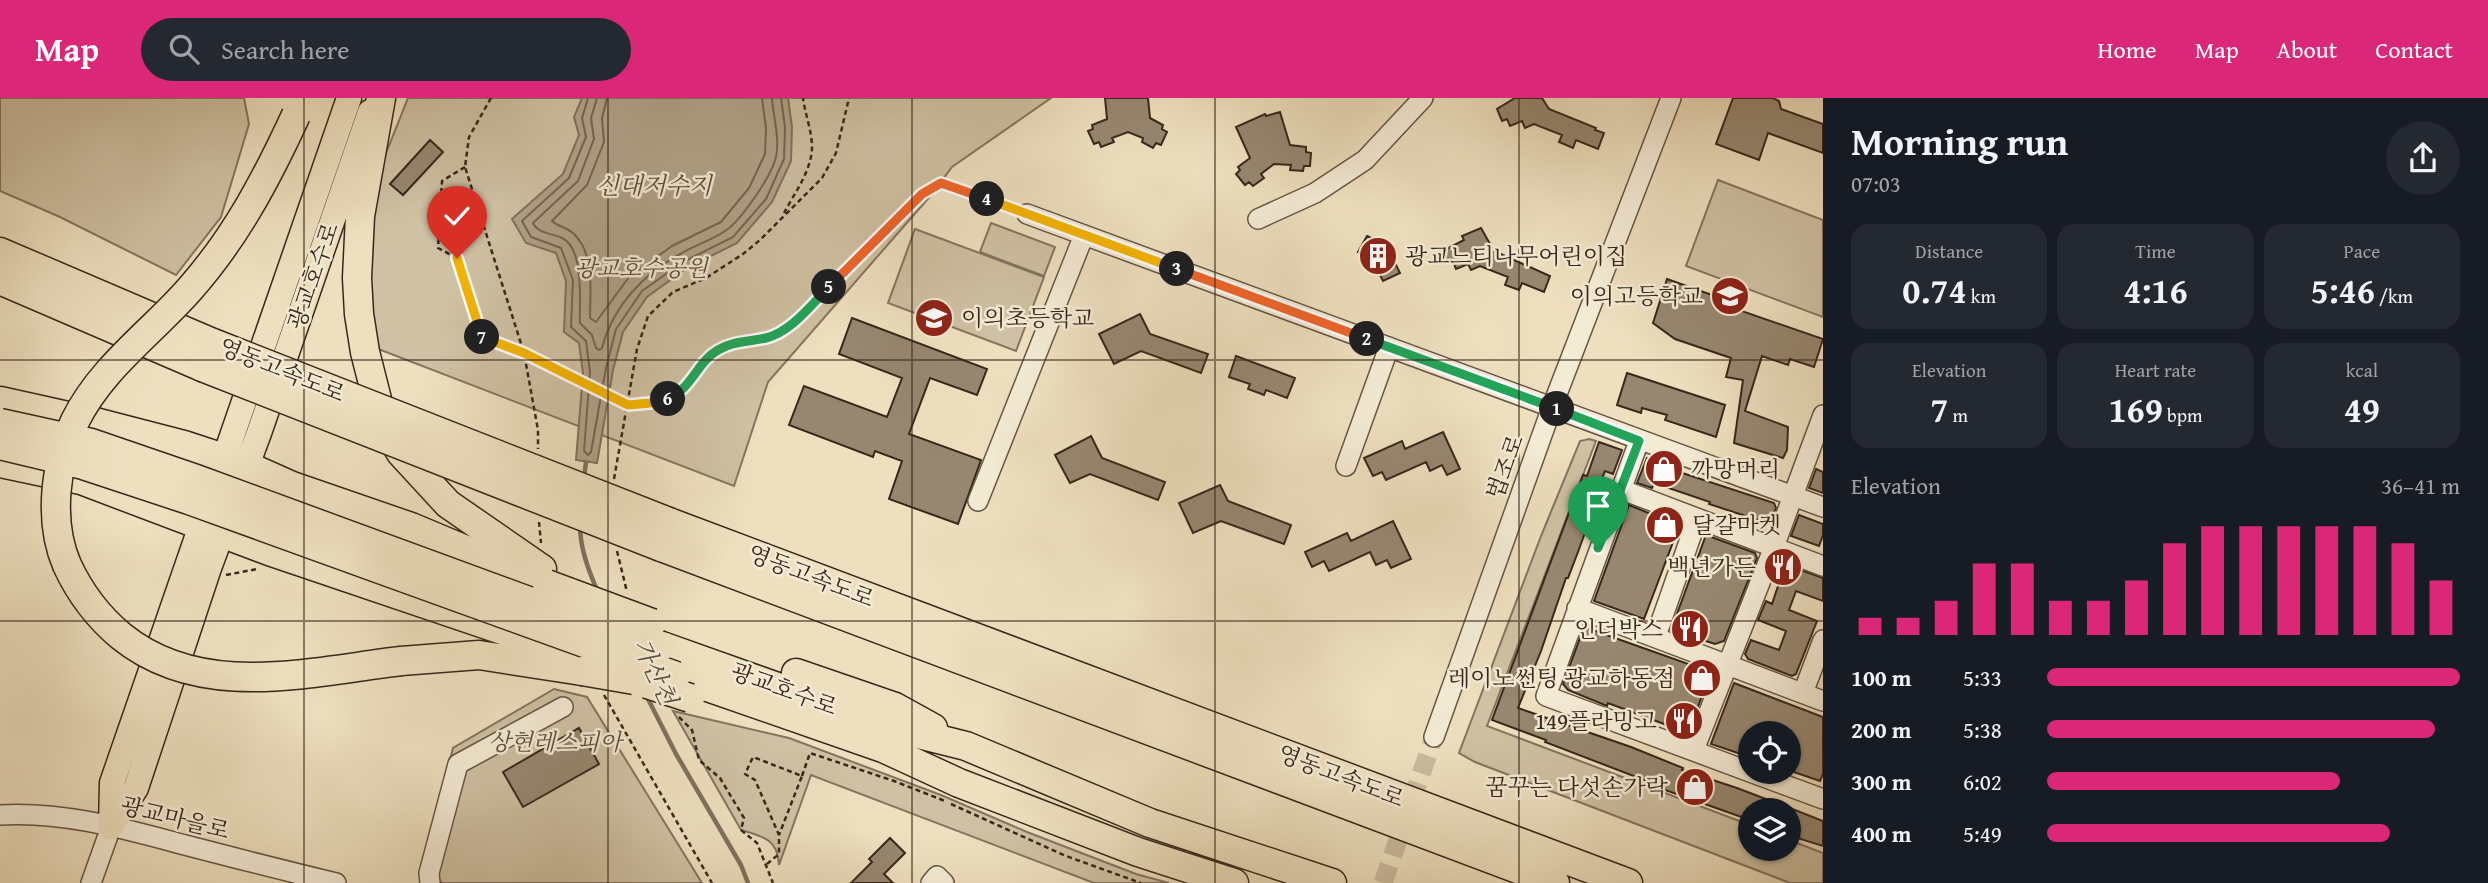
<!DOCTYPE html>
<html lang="en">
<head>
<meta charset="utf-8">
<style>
	:root { --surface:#171b24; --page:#242831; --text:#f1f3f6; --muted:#9ea1a6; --accent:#db2777 }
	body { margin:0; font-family:"Gentium Book Plus","Noto Serif KR",serif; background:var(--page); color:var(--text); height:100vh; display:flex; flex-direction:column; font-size:26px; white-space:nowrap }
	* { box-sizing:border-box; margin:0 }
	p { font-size:23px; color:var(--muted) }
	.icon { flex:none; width:38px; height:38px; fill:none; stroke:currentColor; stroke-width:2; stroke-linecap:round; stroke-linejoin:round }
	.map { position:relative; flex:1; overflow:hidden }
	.sheet { display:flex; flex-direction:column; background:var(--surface); width:665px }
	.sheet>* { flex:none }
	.buttons { position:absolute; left:1738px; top:623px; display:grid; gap:14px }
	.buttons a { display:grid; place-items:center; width:63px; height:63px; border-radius:50%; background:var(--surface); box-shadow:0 2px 5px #0004; font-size:35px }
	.pin { position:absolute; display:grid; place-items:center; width:60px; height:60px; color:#fff; margin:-72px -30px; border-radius:50% 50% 50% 0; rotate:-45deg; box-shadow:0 0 7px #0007 }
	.pin .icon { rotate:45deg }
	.km { position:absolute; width:35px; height:35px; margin:-18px; border-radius:50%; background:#222; color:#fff; font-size:19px; line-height:35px; text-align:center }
	.round { display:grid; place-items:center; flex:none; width:74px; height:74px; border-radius:37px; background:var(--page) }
	.headline { display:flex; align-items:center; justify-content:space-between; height:119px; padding:0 28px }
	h1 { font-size:38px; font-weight:700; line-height:52px }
	.metrics { display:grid; grid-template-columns:repeat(3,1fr); gap:10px; height:119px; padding:7px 28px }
	.metrics div { display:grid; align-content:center; border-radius:18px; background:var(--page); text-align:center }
	.metrics b { font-size:35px; font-weight:700 }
	.metrics small { font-size:19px; font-weight:400 }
	.metrics p { font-size:19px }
	.chart { height:196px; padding:14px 28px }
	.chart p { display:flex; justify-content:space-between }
	.chart svg { width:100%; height:126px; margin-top:7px; stroke:var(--accent); stroke-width:6 }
	ul { padding:0 28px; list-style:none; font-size:23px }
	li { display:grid; grid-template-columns:112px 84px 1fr; align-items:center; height:52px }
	li i { height:18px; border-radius:9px; background:var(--accent) }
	header { display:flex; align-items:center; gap:42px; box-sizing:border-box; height:98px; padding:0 35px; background:var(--accent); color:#fff }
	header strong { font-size:33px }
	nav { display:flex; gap:38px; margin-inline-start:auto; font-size:24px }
	.search { width:490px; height:63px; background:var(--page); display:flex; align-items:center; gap:18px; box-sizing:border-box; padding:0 24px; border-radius:38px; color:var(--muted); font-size:26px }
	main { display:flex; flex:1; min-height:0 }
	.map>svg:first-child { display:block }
</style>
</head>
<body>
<header>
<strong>Map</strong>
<div class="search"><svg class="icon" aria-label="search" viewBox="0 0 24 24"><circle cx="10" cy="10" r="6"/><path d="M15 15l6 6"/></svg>Search here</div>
<nav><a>Home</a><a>Map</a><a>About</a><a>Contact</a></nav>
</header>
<main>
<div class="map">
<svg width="1823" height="785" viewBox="0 0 1823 785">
	<rect width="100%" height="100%" fill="#eee0bf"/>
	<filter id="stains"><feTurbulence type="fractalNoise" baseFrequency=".00286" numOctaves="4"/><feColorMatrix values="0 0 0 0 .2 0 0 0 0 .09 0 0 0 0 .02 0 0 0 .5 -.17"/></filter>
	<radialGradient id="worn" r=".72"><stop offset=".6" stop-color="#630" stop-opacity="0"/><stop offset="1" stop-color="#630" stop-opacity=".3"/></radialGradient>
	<!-- green -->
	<path fill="#cfc1a3" stroke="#84745f" stroke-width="2" d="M0,0H244L249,26L221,119L176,177L60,119L0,93Z
		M408,0H1051L952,69L932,96L768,284L734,388L373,249L365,186L377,78Z
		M1718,82L1823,122V219L1686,168Z
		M991,125L1055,149L1044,178L980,154Z
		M915,131L1044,179L1016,253L888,205Z
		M1589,341L1596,343L1487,628L1750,727V751H1788L1789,742L1823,755V785H1790L1475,664L1459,655L1541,438L1580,343Z
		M554,591L587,599L702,785H443L424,772L453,650Z
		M673,613L789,640L941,697L1027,734L1136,776L1169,785H1094L811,677L779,767C778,741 762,738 741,732Z"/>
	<!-- water -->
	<path fill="#b0a187" stroke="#80705c" stroke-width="2" d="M582,0H788L792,29L791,63L772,104L737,145L687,170L647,199L623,234L613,272L597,365L576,362L583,275L579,245L564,234L566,183L556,155L526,145L512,121L563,76L579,37L574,19Z"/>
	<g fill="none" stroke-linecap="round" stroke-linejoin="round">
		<!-- shore -->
		<path stroke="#746451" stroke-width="2" d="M588,0L582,20L586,39L569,80L522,123L531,139L561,150L573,182L571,229L586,243L590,274L584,353L588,357L591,354L606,270L616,231L642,193L683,164L733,139L766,101L784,61L785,29L781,0
			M597,0L591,20L594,41L578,83L533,125C538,136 552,135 562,140C585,151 579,204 580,225L592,237L596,250L599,252L602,250C613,208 644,175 682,155C696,147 712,142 725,133C741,123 772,77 776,59C780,39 773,19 772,0
			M607,0L602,20L604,44L587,87L552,123C558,129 568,129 575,137C595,158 590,194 590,220L596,224L629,179L672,148L721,124L749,90L765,56L766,30L762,0"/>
		<!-- stream -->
		<path stroke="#80705c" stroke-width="4.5" d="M584,380L586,364
			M580,427C580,450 588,471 597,492
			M647,599L676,656L741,767L748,785"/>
	</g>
	<!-- building -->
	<path fill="#978770" stroke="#38271b" stroke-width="2" d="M1105,0H1148L1150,20L1163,27L1162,31L1167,34L1161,47L1156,45L1153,50L1142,44L1143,40L1128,34L1112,40L1114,44L1101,49L1099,44L1094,46L1088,33L1093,31L1092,27L1107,21Z
		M1515,0H1542L1549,11L1596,30L1595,32L1604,35L1598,51L1576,42L1573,50L1559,44L1562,37L1534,26L1525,30L1522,23L1510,28L1507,21L1502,23L1497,11Z
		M1733,0H1773L1779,3L1781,11L1823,26V55L1768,35L1759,62L1716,46Z
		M1280,14L1290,47L1306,49V54L1311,55L1310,68H1304L1303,73L1290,72L1291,67L1274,66L1261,76L1264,80L1253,88L1249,84L1245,87L1236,76L1240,72L1238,69L1250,60L1236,29L1265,16L1266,18Z
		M430,42L443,54L403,97L390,86Z
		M1481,130L1494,153L1550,178L1544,194L1522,185L1519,192L1505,187L1508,179L1480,168L1471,172L1468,166L1456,171L1453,163L1448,165L1443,153L1464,142L1462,138Z
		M1367,138L1386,147L1400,175L1383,183L1372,161L1358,154Z
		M1667,181L1732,204L1730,209L1823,241L1814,269L1790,261L1788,267L1762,258L1745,313L1788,329L1787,352L1783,360L1734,345L1743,282L1726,279L1731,260L1675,241L1653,225Z
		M1140,216L1150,236L1208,256L1201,275L1141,253L1114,266L1099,236Z
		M852,220L987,271L977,297L930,280L909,336L981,362L958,426L889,401L902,363L875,353L873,359L789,327L804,288L887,319L902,280L839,256Z
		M1236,258L1295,280L1287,300L1266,292L1264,297L1248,291L1250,286L1229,279Z
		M1627,275L1725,307L1716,339L1665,322L1667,317L1642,310L1641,315L1617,307Z
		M1443,334L1460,371L1447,377L1442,367L1430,373L1426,364L1386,382L1382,374L1373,378L1364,360L1402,343L1405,351Z
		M1091,338L1102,360L1165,384L1158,402L1090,376L1070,385L1055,357Z
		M1599,344L1622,352L1613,376L1605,373L1588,417L1591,418L1578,454L1568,480H1566L1541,553L1518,610L1631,649L1683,670L1682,672L1737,690L1795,712H1750V722L1651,687L1652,685L1545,644L1546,642L1492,622L1583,377L1587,378Z
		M1647,360L1670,368V371L1774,405L1776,410L1770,426L1709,406L1710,404L1654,385L1652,390L1637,385Z
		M1816,371L1823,374V395L1809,390Z
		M1220,387L1228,403L1291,427L1284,446L1221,423L1193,435L1179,405Z
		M1629,407L1673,425L1678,431L1644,521L1594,503Z
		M1799,417L1823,426V437L1819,448L1791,438Z
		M1393,423L1411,461L1391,470L1387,462L1376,467L1370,454L1329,473L1324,463L1312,469L1305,454L1347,435L1351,443Z
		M1706,437L1755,455L1757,460L1724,543L1715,546L1671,532Z
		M1781,465L1823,480V503L1796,493L1789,512L1817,523L1796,576L1792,578L1748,561L1745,556L1751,542L1779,552L1786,533L1758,522L1766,503L1772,506L1780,482L1775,480Z
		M1584,529L1711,574L1688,635L1608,605L1607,608L1568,592L1563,586Z
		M1734,585L1823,619V676L1820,683L1788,672V635H1750V659L1711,646Z
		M579,630L599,666L523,709L503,674Z
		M1795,712L1823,723V748L1788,737V730Z
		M890,740L905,755L884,776L893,785H851L872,764L869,761Z"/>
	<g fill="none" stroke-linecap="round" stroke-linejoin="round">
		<!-- minor-tunnel -->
		<path stroke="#cabb9e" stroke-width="19" stroke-dasharray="19 10" stroke-linecap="butt" d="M1383,785L1434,639"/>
		<defs>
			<path id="minor" d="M1027,116L1823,409
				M1258,121L1315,95L1365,62L1423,0
				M1639,343L1546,598L1750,674
				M1346,368L1389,249
				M1620,391L1823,468
				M978,403L1084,137
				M1577,510L1823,603
				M1656,538L1697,421
				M1803,595L1823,542
				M1434,639L1552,309L1671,0
				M1694,652L1774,449L1823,317
				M1750,674L1823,701
				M0,717C63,713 125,731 185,747C235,760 286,773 336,785
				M91,785L111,729
				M430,785L429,775L458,666L563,609
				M931,785L937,778L944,785"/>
			<path id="major" d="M111,729L136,690L209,470L259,335L370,14
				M111,729L112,685L349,0"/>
			<path id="highway" d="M381,0L360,118L357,180L359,216L365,254L383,325L401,355L448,406L542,471
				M0,154L213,245
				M0,182L202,269
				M0,303L99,325L184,347L245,367L292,388L411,429L547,486
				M0,365L81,382L269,453L579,558
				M669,424L1628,785
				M661,449L1555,785
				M662,548L890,629L966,648L1150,725L1332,785
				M401,563L479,557L582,573
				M796,575L895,609L933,630
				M676,578L883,650L959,685L1138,754L1234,785"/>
		</defs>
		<!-- minor casing -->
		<use href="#minor" stroke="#654" stroke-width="22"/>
		<!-- major casing -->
		<use href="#major" stroke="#38271b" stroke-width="27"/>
		<!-- highway casing -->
		<use href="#highway" stroke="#38271b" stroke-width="31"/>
		<!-- path -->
		<path stroke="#38271b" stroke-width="2.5" stroke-dasharray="5 3.5" stroke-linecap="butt" d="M491,0L469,39L465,69L524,255L628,307L650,305L671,300L682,292L691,283L706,261L717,252L730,246L769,240L798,221L922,96L941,85L1014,111
			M465,69L442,83L438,150L457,160L482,240L524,255L538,332V351
			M784,115C794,96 812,72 812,49C812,33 805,16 803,0
			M614,381L637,251L648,218L673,194L706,180L743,156L760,142L822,80L836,55L849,0
			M539,424L541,445
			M617,453L627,494
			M226,477L257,471
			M604,597L712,785
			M679,619L692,632L699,662L720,680L744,720L741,732L757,745L773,785
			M802,678L810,655L894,683L945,703
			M951,706L1066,758L1141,785
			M767,766L779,756V737L755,682L745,676L753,659L802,678L779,737"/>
		<!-- minor -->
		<use href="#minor" stroke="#f4ebd5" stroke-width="19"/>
		<!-- major -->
		<use href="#major" stroke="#eee0bf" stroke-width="24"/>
		<!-- highway -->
		<use href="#highway" stroke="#eee0bf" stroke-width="28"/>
		<defs>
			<path id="highway-bridge" d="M296,17C267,80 236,139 189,192C151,235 101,270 75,323C55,366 48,423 67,467C80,495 97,518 121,538C201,603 308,574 401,563
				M213,245L669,424
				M202,269L661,449
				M0,325L91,345L196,381L545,509L662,548
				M0,347L83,367L189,402L676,578
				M547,486L652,525
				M582,573L634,582
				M647,586L690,600"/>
		</defs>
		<!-- highway-bridge casing -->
		<use href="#highway-bridge" stroke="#38271b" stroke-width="31" stroke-linecap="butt"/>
		<!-- highway-bridge -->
		<use href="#highway-bridge" stroke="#eee0bf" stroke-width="28"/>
	</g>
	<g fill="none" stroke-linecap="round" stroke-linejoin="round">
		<defs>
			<path id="split-1" d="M1557,311L1639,343L1598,450"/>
			<path id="split-2" d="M1367,241L1557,311"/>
			<path id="split-3" d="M1177,171L1367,241"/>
			<path id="split-4" d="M987,101L1177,171"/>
			<path id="split-5" d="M829,189L922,96L941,85L987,101"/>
			<path id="split-6" d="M668,301C693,289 697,264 718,252C733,243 749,244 766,240C791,234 811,207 829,189"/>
			<path id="split-7" d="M482,239L524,255L628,307L650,305L668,301"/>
			<path id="split-8" d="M457,160L482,239"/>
		</defs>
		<!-- split-1 casing -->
		<use href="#split-1" stroke="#fff" stroke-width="14"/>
		<!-- split-2 casing -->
		<use href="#split-2" stroke="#fff" stroke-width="14"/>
		<!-- split-3 casing -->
		<use href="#split-3" stroke="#fff" stroke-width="14"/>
		<!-- split-4 casing -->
		<use href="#split-4" stroke="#fff" stroke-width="14"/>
		<!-- split-5 casing -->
		<use href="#split-5" stroke="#fff" stroke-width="14"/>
		<!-- split-6 casing -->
		<use href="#split-6" stroke="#fff" stroke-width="14"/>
		<!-- split-7 casing -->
		<use href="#split-7" stroke="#fff" stroke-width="14"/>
		<!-- split-8 casing -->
		<use href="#split-8" stroke="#fff" stroke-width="14"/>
		<!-- split-1 -->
		<use href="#split-1" stroke="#22a559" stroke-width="9"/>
		<!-- split-2 -->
		<use href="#split-2" stroke="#22a559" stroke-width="9"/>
		<!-- split-3 -->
		<use href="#split-3" stroke="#f0652b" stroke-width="9"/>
		<!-- split-4 -->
		<use href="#split-4" stroke="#f5b400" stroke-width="9"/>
		<!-- split-5 -->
		<use href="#split-5" stroke="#f0652b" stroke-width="9"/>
		<!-- split-6 -->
		<use href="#split-6" stroke="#22a559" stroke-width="9"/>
		<!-- split-7 -->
		<use href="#split-7" stroke="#f5b400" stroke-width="9"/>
		<!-- split-8 -->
		<use href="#split-8" stroke="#f5b400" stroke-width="9"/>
	</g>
	<!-- grid -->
	<path fill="none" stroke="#38271b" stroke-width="2" stroke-opacity="0.55" d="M304,0V785M608,0V785M912,0V785M1215,0V785M1519,0V785M0,262H1823M0,523H1823"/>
	<!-- icons -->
	<defs>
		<symbol id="building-disc" viewBox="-11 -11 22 22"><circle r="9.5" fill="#8f2418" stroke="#f4ebd5"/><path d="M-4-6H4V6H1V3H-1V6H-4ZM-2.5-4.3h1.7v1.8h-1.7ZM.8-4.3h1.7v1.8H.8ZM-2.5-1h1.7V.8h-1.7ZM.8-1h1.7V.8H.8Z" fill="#fff"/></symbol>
		<symbol id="school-disc" viewBox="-11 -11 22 22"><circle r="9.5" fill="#8f2418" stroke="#f4ebd5"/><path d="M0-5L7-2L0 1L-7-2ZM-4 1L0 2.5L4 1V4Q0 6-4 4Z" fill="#fff"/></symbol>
		<symbol id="shop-disc" viewBox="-11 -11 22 22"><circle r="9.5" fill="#8f2418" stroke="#f4ebd5"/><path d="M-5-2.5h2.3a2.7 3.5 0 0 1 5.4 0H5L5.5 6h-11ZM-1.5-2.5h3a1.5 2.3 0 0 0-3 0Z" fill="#fff"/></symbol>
		<symbol id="restaurant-disc" viewBox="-11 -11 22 22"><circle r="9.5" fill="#8f2418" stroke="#f4ebd5"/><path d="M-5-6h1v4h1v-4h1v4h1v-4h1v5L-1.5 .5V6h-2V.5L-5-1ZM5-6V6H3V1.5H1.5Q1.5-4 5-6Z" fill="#fff"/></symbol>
	</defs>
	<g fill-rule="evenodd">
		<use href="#building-disc" x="1356" y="136" width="44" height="44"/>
		<use href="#school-disc" x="1708" y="176" width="44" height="44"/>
		<use href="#school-disc" x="912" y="198" width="44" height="44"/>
		<use href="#shop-disc" x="1642" y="349" width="44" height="44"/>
		<use href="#shop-disc" x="1643" y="405" width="44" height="44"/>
		<use href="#restaurant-disc" x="1761" y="447" width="44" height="44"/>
		<use href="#restaurant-disc" x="1668" y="509" width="44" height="44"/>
		<use href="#shop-disc" x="1680" y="558" width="44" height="44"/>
		<use href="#restaurant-disc" x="1662" y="601" width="44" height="44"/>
		<use href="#shop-disc" x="1673" y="667" width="44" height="44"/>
	</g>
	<g text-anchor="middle" stroke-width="5" stroke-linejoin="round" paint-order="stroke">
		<!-- poi labels -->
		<g font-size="23" fill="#38271b" stroke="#f4ebd5" text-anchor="end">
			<text x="1405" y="166" text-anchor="start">광교느티나무어린이집</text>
			<text x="1703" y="206">이의고등학교</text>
			<text x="961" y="228" text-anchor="start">이의초등학교</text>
			<text x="1691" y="379" text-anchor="start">까망머리</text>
			<text x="1692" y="435" text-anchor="start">달걀마켓</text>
			<text x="1756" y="477">백년가든</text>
			<text x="1663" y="539">인더박스</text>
			<text x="1675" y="588">레이노썬팅 광교하동점</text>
			<text x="1657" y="631">149플라밍고</text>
			<text x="1668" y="697">꿈꾸는 다섯손가락</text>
		</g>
		<!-- park labels -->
		<g font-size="23" font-style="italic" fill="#5e4e3d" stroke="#f4ebd5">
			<text x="641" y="178">광교호수공원</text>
			<text x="555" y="652">상현레스피아</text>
		</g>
		<!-- street labels -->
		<g font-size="23" fill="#38271b" stroke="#f4ebd5">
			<text transform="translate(313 178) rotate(-71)" y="8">광교호수로</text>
			<text transform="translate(282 272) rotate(22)" y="8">영동고속도로</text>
			<text transform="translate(1505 369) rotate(-70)" y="8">법조로</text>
			<text transform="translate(811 478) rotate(21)" y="8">영동고속도로</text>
			<text transform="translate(784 591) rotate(20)" y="8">광교호수로</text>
			<text transform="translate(1341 678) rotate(21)" y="8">영동고속도로</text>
			<text transform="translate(175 720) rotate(14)" y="8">광교마을로</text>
		</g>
		<!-- water labels -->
		<g font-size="24" font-style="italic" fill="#5c4c3b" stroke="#f4ebd5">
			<text x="654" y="96">신대저수지</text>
			<text transform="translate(655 574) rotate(65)" y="8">가산천</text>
		</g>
	</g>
	<rect width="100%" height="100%" filter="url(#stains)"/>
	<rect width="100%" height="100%" fill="url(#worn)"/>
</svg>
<div class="buttons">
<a><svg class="icon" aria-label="locate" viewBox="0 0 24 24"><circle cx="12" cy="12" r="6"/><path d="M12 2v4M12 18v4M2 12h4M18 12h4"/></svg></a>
<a><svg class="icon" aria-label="layers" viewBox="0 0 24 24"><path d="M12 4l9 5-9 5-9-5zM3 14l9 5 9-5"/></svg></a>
</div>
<div class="pin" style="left:1598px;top:450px;background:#1e9e55"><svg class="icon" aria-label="arrive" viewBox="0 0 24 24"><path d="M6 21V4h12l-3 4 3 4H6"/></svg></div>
<div class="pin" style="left:457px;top:160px;background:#d93025"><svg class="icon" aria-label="check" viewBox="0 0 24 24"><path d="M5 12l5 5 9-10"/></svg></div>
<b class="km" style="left:1557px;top:311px">1</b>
<b class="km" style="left:1367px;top:241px">2</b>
<b class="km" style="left:1177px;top:171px">3</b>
<b class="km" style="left:987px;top:101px">4</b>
<b class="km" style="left:829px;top:189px">5</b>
<b class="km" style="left:668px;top:301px">6</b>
<b class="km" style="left:482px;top:239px">7</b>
</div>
<section class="sheet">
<div class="headline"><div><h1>Morning run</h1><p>07:03</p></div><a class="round"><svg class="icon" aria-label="share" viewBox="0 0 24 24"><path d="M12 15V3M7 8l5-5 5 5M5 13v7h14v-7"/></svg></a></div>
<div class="metrics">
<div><p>Distance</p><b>0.74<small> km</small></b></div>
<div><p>Time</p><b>4:16</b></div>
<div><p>Pace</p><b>5:46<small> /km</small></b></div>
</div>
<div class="metrics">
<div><p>Elevation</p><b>7<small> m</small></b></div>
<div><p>Heart rate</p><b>169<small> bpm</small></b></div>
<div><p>kcal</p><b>49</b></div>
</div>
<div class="chart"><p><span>Elevation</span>36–41 m</p>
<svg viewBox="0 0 160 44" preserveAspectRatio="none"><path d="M5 44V38M15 44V38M25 44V32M35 44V19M45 44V19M55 44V32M65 44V32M75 44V25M85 44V12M95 44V6M105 44V6M115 44V6M125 44V6M135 44V6M145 44V12M155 44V25"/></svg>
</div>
<ul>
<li><b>100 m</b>5:33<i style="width:100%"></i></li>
<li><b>200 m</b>5:38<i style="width:94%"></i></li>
<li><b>300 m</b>6:02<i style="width:71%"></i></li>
<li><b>400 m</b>5:49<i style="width:83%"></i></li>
</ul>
</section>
</main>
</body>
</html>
